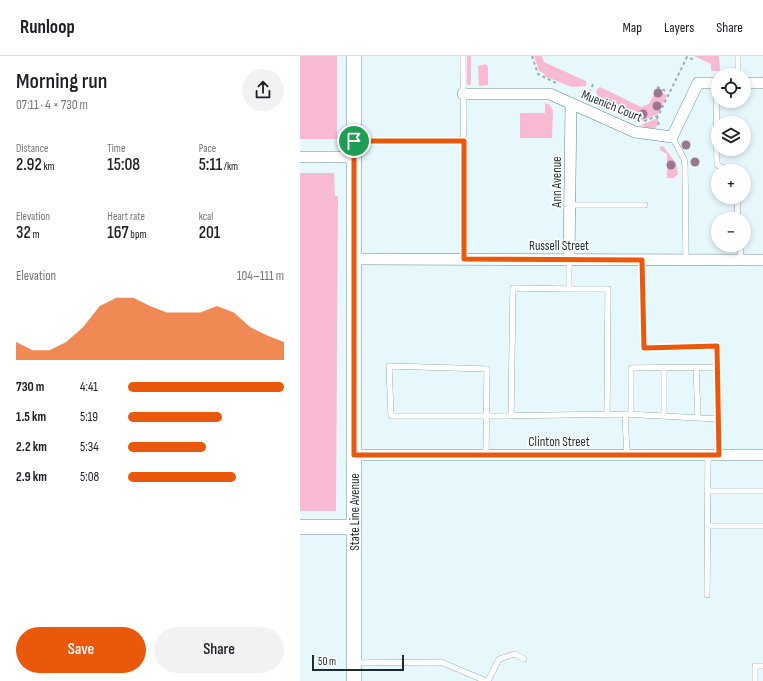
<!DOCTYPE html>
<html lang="en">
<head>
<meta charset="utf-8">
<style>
	:root { --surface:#fff; --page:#f2f2f2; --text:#202124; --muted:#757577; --line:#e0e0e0; --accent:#ea580c }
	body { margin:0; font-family:"Sofia Sans Condensed",sans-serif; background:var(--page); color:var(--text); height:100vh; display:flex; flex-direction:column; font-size:15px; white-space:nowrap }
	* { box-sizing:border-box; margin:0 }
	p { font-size:13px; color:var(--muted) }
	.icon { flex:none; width:22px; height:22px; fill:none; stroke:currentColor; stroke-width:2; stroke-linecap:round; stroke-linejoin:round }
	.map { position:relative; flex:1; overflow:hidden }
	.details { display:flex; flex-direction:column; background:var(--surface); width:300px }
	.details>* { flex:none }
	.fabs { position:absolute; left:411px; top:12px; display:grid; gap:8px }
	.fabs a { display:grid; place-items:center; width:40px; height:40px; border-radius:50%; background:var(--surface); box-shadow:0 2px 6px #0003; font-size:20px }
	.scale { position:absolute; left:12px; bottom:10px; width:92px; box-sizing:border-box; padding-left:4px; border:2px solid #1a2c30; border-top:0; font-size:11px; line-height:14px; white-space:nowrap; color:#1a2c30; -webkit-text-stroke:3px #fff; paint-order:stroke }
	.pin { position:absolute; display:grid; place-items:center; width:34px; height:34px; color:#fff; margin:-17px; border:2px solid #fff; border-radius:50%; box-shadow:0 1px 4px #0007 }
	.round { display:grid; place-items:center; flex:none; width:42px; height:42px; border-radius:21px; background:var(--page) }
	.head { display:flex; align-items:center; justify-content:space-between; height:68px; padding:0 16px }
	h1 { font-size:22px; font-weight:600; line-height:30px }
	.metrics { display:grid; grid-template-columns:repeat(3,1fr); gap:6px; height:68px; padding:4px 16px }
	.metrics div { display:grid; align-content:center }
	.metrics b { font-size:17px; font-weight:600 }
	.metrics small { font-size:11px; font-weight:400 }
	.metrics p { font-size:11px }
	.chart { height:112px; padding:8px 16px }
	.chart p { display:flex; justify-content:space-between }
	.chart svg { width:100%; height:72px; margin-top:4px; fill:var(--accent); opacity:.7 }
	.action { display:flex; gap:8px; margin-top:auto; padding:8px 16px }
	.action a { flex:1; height:46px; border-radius:24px; background:var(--accent); color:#fff; font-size:16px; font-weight:600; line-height:46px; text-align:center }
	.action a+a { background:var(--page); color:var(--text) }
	ul { padding:0 16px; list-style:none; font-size:13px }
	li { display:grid; grid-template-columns:64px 48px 1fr; align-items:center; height:30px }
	li i { height:10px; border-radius:5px; background:var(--accent) }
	header { display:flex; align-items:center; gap:24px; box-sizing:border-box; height:56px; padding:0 20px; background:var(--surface); border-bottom:1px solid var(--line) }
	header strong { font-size:19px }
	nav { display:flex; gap:22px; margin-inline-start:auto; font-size:14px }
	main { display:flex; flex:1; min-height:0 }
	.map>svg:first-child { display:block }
</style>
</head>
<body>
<header>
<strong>Runloop</strong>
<nav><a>Map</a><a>Layers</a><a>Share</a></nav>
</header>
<main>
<section class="details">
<div class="head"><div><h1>Morning run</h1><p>07:11 · 4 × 730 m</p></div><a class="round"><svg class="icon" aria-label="share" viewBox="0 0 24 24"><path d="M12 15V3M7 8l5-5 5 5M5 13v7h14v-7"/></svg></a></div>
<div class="metrics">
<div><p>Distance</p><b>2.92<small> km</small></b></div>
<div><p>Time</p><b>15:08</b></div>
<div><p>Pace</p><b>5:11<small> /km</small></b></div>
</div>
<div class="metrics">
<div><p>Elevation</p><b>32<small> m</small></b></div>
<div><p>Heart rate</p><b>167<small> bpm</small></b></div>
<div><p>kcal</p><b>201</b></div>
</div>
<div class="chart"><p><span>Elevation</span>104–111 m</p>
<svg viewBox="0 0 160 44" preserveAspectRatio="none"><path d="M0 44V33L10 38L20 38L30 33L40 24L50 11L60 6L70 6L80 11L90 15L100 15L110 15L120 11L130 15L140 24L150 29L160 33V44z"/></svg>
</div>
<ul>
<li><b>730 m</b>4:41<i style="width:100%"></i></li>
<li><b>1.5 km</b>5:19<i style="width:60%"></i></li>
<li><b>2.2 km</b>5:34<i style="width:50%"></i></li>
<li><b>2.9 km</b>5:08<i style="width:69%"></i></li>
</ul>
<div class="action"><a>Save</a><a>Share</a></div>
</section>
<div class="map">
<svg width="463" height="625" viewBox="0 0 463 625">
	<rect width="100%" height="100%" fill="#e7f8fd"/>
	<!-- green -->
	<path fill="#f8bad2" d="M0,0H37V83H0Z
		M167,0H171V28L169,30L167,28Z
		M234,0H242L244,6L286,25V30L272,31L244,20L245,18L239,15Z
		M394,0H419L420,15H411V8Z
		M186,8L188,11V29L179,30L178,10Z
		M300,31L341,51L349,48L356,34L367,39L358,58L342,65L309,52L312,46L299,41L296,37L297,33Z
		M245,47L250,49L253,55L252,82H220V57H245Z
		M358,62V69L355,72H346L341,69Z
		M363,90L376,107L378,118L374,122H367V98L360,94V91Z
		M0,117H34L35,140H38L36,455H0Z"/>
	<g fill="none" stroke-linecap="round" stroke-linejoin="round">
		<defs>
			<path id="lane" d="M163,0L164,203
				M438,19V0
				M416,27L417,109L431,115
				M372,81L384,103L385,110L386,204
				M55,85H164
				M437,141L438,163
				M270,149H345
				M440,189L441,204
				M342,204L344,292L417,290L419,399
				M269,233H308L307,358
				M396,311L398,362
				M364,312V360
				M325,358L327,399
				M331,358V312L417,311
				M211,360L213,232L269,233V203
				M186,398L187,313L89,310L91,360H186L325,358L418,363
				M408,435H463
				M408,470H463
				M407,539L408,399
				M54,607L141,606L186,625
				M188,625L199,603L215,598L224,603
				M455,625V610H463"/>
			<path id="street" d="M444,27H463
				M163,38H250L335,76L372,81L398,27H418
				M0,101H54
				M54,203L463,204
				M269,203L271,48
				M54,399H463"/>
			<path id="secondary" d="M0,471H54
				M54,625V0"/>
		</defs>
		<!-- lane casing -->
		<use href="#lane" stroke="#5f8893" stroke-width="6"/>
		<!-- street casing -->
		<use href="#street" stroke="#5f8893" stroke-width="12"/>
		<!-- secondary casing -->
		<use href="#secondary" stroke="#5f8893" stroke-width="16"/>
		<!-- path -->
		<path stroke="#9bacb1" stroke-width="2" stroke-dasharray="3 3" stroke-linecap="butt" d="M232,0L238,18L256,27
			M357,31L368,36
			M287,42L294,26
			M357,60L359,69
			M344,65L358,60L387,1L392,3L393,0"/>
		<!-- lane -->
		<use href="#lane" stroke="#fff" stroke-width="5.5"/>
		<!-- street -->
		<use href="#street" stroke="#fff" stroke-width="11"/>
		<!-- secondary -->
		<use href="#secondary" stroke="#fff" stroke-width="15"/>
	</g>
	<!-- trees -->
	<g fill="#997790">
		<circle cx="358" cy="37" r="4.5"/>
		<circle cx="357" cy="50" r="4.5"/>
		<circle cx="343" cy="58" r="4.5"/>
		<circle cx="386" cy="89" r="4.5"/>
		<circle cx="395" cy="106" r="4.5"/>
		<circle cx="371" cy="109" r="4.5"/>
	</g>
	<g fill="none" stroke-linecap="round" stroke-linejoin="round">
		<defs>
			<path id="route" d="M54,85H164V203L342,204L344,292L417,290L419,399H54Z"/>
		</defs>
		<!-- route casing -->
		<use href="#route" stroke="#fff" stroke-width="8"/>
		<!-- route -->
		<use href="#route" stroke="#ea580c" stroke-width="5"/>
	</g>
	<g text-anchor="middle" stroke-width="3.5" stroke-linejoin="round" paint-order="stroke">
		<!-- street labels -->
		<g font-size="13" fill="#1a2c30" stroke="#fff">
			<text transform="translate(312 49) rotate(22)" y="5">Muenich Court</text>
			<text transform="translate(256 126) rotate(-90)" y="5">Ann Avenue</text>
			<text x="259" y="194">Russell Street</text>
			<text x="259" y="390">Clinton Street</text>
			<text transform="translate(54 456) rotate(-90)" y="5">State Line Avenue</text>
		</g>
	</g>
</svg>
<div class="fabs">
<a><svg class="icon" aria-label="locate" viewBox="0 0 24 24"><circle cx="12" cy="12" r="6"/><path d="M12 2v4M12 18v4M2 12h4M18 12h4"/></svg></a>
<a><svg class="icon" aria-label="layers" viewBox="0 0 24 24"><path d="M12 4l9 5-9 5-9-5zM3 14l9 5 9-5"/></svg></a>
<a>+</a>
<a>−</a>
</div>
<div class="scale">50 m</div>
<div class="pin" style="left:54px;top:85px;background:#1e9e55"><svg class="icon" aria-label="arrive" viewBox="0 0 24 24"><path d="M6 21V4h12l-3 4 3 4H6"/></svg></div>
</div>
</main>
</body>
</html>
